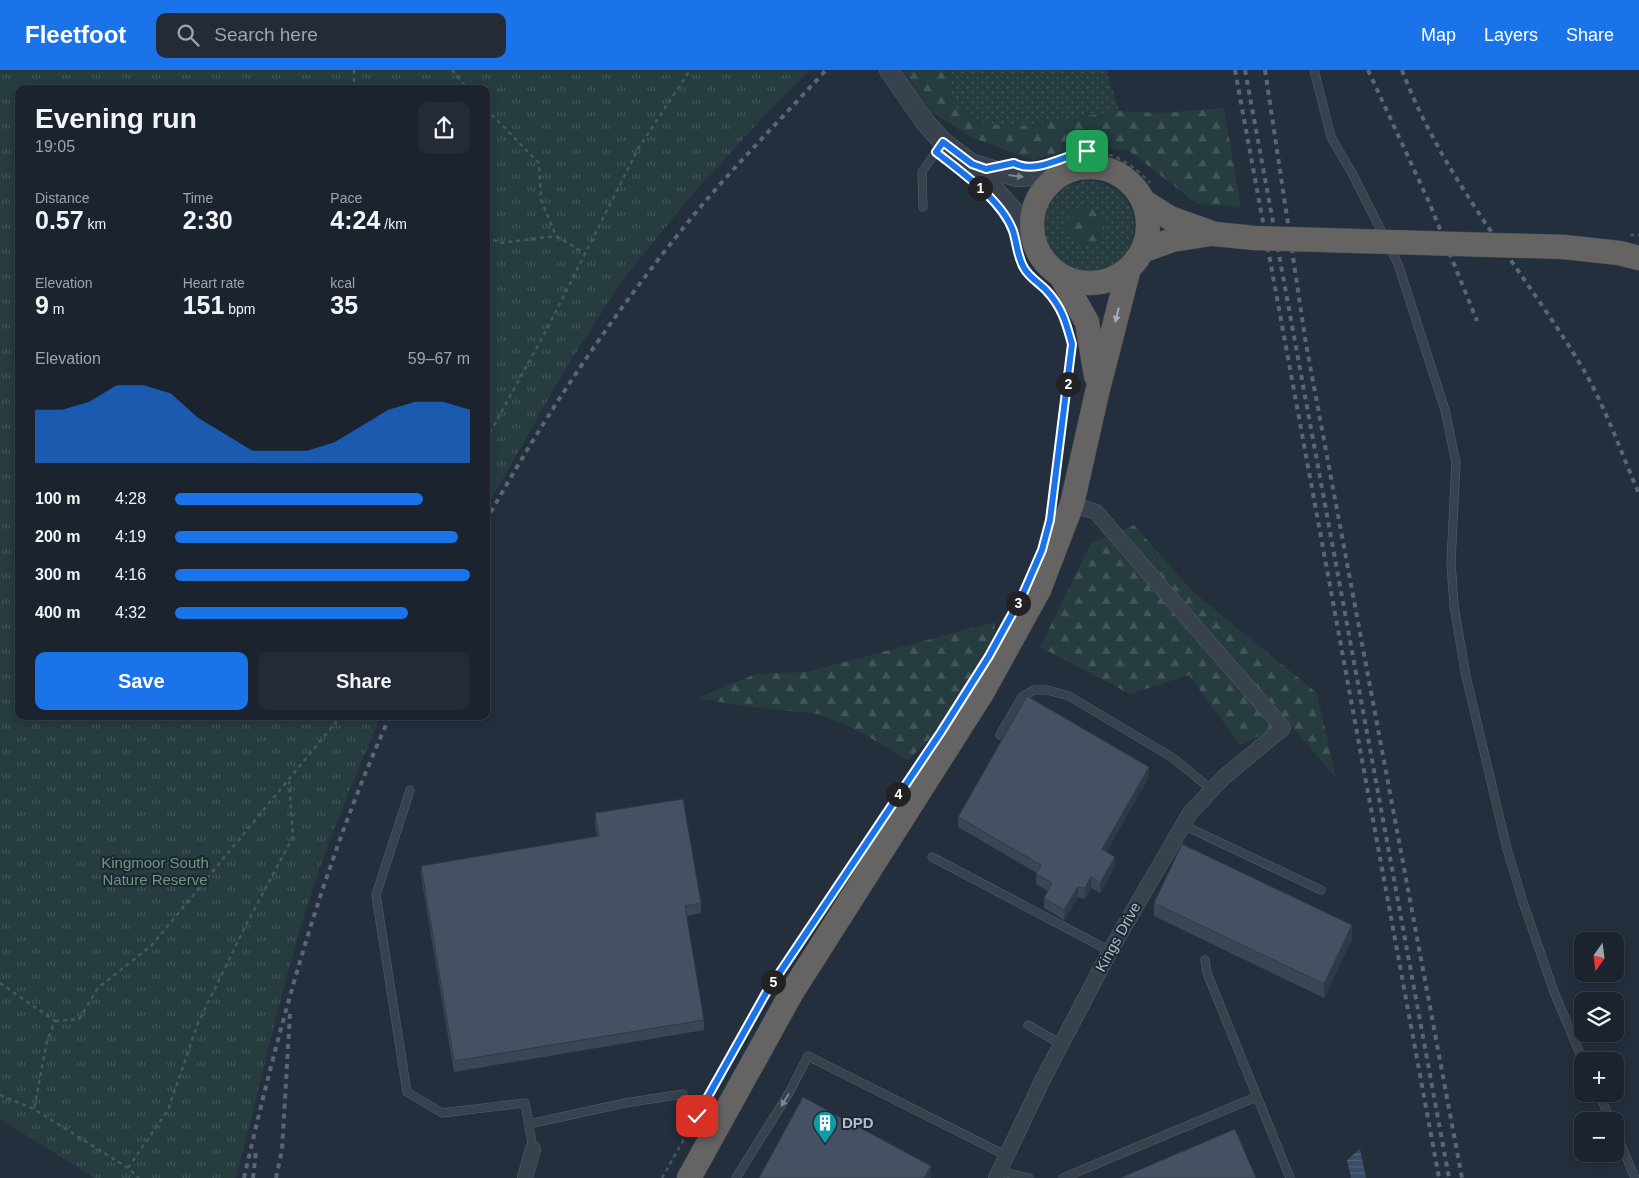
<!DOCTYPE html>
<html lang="en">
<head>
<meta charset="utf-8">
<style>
	:root { --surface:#1b232e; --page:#242b36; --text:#f1f3f6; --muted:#a0a4aa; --line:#39404a; --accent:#1a73e8 }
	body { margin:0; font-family:Arial,sans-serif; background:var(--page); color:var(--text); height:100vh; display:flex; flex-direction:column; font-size:19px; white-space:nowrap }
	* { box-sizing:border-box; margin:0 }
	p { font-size:16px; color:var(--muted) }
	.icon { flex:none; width:28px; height:28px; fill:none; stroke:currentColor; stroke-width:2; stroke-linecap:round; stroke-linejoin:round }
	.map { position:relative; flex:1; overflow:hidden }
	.sheet { position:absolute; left:15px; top:15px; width:475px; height:635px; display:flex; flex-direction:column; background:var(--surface); border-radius:10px; box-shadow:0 2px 12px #0003,0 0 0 1px var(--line) }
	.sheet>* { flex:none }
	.needle { width:32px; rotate:194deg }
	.fabs { position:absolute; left:1574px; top:862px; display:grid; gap:10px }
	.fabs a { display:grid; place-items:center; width:50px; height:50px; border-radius:10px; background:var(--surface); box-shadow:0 2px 12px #0003,0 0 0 1px var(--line); font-size:25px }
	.pin { position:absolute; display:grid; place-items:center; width:42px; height:42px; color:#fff; margin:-21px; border-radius:10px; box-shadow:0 2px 8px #0006 }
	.km { position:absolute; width:25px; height:25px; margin:-12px; border-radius:50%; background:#222; color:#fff; font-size:14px; line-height:25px; text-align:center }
	.round { display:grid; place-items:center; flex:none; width:52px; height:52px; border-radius:10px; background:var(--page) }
	.summary { display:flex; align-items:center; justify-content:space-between; height:85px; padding:0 20px }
	h1 { font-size:28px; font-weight:800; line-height:38px }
	.figures { display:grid; grid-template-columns:repeat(3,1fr); gap:8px; height:85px; padding:5px 20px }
	.figures div { display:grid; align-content:center }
	.figures b { font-size:25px; font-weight:800 }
	.figures small { font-size:14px; font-weight:400 }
	.figures p { font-size:14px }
	.chart { height:140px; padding:10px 20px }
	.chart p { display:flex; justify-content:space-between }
	.chart svg { width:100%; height:90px; margin-top:5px; fill:var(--accent); opacity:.7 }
	.button { display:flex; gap:10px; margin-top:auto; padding:10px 20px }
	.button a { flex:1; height:58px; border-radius:10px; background:var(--accent); color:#fff; font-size:20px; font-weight:800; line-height:58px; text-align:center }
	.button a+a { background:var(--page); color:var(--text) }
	ul { padding:0 20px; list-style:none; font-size:16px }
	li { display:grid; grid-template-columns:80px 60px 1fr; align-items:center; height:38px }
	li i { height:12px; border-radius:6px; background:var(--accent) }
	header { display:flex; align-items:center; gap:30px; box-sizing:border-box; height:70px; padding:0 25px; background:var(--accent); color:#fff }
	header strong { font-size:24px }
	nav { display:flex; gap:28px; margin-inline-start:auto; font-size:18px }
	.search { width:350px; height:45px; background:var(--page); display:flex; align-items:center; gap:12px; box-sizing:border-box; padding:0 18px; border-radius:10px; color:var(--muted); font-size:19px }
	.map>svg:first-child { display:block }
</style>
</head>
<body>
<header>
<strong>Fleetfoot</strong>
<div class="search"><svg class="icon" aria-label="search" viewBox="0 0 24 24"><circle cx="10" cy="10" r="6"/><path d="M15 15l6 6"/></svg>Search here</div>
<nav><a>Map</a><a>Layers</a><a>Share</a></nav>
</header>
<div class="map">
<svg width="1639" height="1108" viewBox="0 0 1639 1108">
	<defs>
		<pattern id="grass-dots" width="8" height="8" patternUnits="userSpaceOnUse" patternTransform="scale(1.25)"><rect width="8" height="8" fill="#263c3f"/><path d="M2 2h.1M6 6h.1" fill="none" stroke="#435659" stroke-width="1.8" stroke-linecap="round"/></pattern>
		<pattern id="forest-firs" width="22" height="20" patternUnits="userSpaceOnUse" patternTransform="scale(1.25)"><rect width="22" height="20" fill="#263c3f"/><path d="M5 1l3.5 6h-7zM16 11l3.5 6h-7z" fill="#435659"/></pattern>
		<pattern id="park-tufts" width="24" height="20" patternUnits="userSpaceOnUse" patternTransform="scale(1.25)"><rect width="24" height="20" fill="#263c3f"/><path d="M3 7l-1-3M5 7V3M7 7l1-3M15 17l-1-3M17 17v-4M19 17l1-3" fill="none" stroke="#435659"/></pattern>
		<pattern id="water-rules" width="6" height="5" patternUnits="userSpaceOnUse" patternTransform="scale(1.25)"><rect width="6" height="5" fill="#394c67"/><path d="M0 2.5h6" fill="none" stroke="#53647b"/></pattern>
	</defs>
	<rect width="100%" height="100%" fill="#242f3e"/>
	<!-- grass -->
	<path fill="url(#grass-dots)" fill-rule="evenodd" d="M953,0H1106L1119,41L1022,56L985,54L954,36L947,13Z
		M1091,110C1169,125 1128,229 1068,199C1056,193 1047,184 1043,171C1032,137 1059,112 1091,110ZM1086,137L1098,142C1115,165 1086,187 1069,165Z"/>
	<!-- forest -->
	<path fill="url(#forest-firs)" d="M903,0H953L947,13L954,36L985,54L1022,56L1119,41L1162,43L1224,38L1241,137L1197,134L1128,80L1085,75L1033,90L971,67L931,42Z
		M1066 156a19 19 0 1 1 38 0a19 19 0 1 1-38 0Z
		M1134,455L1193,522L1317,623L1336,708L1288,652L1240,675L1189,605L1130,624L1040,577L1091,473Z
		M995,552L994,566L966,634L908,690L859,661L819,644L743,636L697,628L756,604L807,602Z"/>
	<!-- park -->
	<path fill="url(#park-tufts)" d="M0,0H810L768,42L691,126L624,208L566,298L486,438V19H19V646H381C354,709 327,772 307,837C279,926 260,1017 236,1108H95L0,1049Z"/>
	<!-- water -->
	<path fill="url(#water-rules)" d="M1360,1079L1366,1108H1351L1347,1090Z"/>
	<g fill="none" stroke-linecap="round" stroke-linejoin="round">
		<defs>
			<path id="service" d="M1314,0L1331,67L1352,103L1398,194L1445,340L1456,393L1451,492L1454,536L1466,606L1507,779L1523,832L1554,922L1583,991
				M923,137L922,102L943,72
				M1000,665L1022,627L1034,620H1047L1069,626L1173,688L1212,720
				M410,720L376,825L407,1022L442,1043L525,1033L533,1079
				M1183,755L1321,820
				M932,787L1110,881
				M1205,890L1207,903L1290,1108
				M1028,955L1061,974
				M1599,1024L1611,1051
				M529,1054L625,1033L683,1024
				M1615,1060L1635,1108
				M998,1101L1029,1108
				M736,1108L789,1023L808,986L1005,1085
				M1063,1108L1256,1027"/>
			<path id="minor" d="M525,1108L533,1079
				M996,1108L1043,1009L1110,881L1190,743L1224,707L1283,658L1096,442L1072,434"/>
			<path id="tertiary" d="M889,0L925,52L943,72L972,94L1018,146L1034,170
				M973,94L1017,107L1061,104"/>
			<path id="trunk" d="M1032 155a58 58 0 1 1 116 0a58 58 0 1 1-116 0Z
				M1143,131L1170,148L1215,164
				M1564,177L1619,183L1639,188
				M1142,181L1172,170L1211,164
				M1061,206L1087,252L1096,306
				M689,1108L792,922L982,623L1039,520L1072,434L1097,323L1129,198"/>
		</defs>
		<!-- service casing -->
		<use href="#service" stroke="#565f6c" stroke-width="9"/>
		<!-- minor casing -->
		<use href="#minor" stroke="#565f6c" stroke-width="16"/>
		<!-- tertiary casing -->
		<use href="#tertiary" stroke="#565f6c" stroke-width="20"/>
		<!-- trunk casing -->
		<use href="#trunk" stroke="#434c59" stroke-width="25"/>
		<!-- path -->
		<path stroke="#44595c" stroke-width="2.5" stroke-dasharray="4 4" stroke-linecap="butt" d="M354,0V19
			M452,0L468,19
			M486,39L539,93L541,130L556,166L586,184
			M1062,87C1095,72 1128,88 1150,113
			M1630,165H1639
			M486,166L500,173L556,166
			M1015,173L1024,198L1045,219
			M486,370L547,259L638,79L690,0
			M1058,403L1072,282
			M0,913L55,951L47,971L34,1039
			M55,951L79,949L98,918L152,875L341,646
			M0,1025L34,1039L128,1098L139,1108
			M128,1098L168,1040L198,953L246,855L293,767L289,711
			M662,1108L766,923L810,855"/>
		<!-- service -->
		<use href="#service" stroke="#38414e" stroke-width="8"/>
		<!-- minor -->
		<use href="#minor" stroke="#38414e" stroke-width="15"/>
		<!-- tertiary -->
		<use href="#tertiary" stroke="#38414e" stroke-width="19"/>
		<!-- trunk -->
		<use href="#trunk" stroke="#656462" stroke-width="24"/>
		<!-- rail -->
		<path stroke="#5a6575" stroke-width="4" stroke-dasharray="5 5" stroke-linecap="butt" d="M1235,0L1439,1108
			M1245,0L1449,1108
			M1265,0L1306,274L1462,1108
			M1368,0L1429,132L1477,251
			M1402,0C1443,109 1522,198 1582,297C1605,336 1621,382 1639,424
			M486,451C548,339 621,232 703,134C742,88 785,45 826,0
			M244,1108C280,951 323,794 390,646
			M253,1108L256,1082
			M276,1108L282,1080L290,944"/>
		<defs>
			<path id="trunk-bridge" d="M1215,164L1254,168L1564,177"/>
		</defs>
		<!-- trunk-bridge casing -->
		<use href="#trunk-bridge" stroke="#434c59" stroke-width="25" stroke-linecap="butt"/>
		<!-- trunk-bridge -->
		<use href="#trunk-bridge" stroke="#656462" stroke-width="24"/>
	</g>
	<!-- wall -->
	<path fill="#3b4654" d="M1149,707L1106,782L1115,797L1100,823L1091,818L1085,829L1078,827L1064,850L1044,838V828L1048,821L1036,814V804L1037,803L958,757V747Z
		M595,743L701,833V843L686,846L704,950V960L454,1002L421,806V796L597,766L595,754Z
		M1154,833L1352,869L1324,928L1154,846Z"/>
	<!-- shaded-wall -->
	<path fill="#303945" d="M1149,697V707L1102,789V779Z
		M1115,787V797L1100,823V813Z
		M1091,807V818L1085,829V818Z
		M1078,817V827L1064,850V840Z
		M1352,855V869L1324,928V914Z
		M931,1096V1108H924Z"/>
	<!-- building -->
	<path fill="#455162" stroke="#303945" d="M1027,626L1149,697L1102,779L1115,787L1100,813L1091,807L1085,818L1078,817L1064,840L1044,828L1052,813L1036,804L1041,795L958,747Z
		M683,729L701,833L685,836L704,950L454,991L421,796L599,766L595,743Z
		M1182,774L1352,855L1324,914L1154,833Z
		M803,1027L931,1096L924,1108H759Z
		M1235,1059L1256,1108H1120Z"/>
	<!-- one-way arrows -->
	<defs><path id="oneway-solid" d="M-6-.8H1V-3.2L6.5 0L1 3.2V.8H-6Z" transform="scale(1.25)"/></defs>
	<g fill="#7c8592">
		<use href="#oneway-solid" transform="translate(1016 106) rotate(7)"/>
		<use href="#oneway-solid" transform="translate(785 1030) rotate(122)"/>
	</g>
	<use fill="#a8afba" href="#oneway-solid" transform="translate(1117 245) rotate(104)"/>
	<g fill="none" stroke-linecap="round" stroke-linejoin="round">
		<defs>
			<path id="route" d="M697,1046L766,923L941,662L989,586L1022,526L1042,480L1050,450L1072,274C1066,252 1062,237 1046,220C1038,212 1029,207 1024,198C1017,186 1017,173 1013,161C1002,130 961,102 936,82L943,72L972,94L986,99L1014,93C1036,105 1064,85 1087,81"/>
		</defs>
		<!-- route casing -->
		<use href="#route" stroke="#fff" stroke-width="10"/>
		<!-- route -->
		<use href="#route" stroke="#1a73e8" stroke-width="6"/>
	</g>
	<!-- icons -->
	<defs>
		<symbol id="building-pin" viewBox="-11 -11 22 30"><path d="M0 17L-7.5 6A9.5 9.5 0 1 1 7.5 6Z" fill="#0f9aa8" stroke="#1d2633"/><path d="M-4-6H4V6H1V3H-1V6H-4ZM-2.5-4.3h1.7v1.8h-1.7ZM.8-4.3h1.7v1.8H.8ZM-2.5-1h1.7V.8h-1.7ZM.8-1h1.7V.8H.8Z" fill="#fff"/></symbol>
	</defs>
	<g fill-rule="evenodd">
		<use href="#building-pin" x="811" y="1039" width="28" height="38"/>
	</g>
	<g text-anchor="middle" stroke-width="4" stroke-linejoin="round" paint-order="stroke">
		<!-- park labels -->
		<g font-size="15" fill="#6b9a76" stroke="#1d2633">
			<text x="155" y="798">Kingmoor South<tspan x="155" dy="17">Nature Reserve</tspan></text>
		</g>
		<!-- street labels -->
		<g font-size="15" fill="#b4bcc9" stroke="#1d2633">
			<text transform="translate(1118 867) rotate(-61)" y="5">Kings Drive</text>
		</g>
		<!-- poi labels -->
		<g font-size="15" font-weight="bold" fill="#b4bcc9" stroke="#1d2633" text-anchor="start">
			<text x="842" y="1058">DPD</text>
		</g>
	</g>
</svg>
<div class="fabs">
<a><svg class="needle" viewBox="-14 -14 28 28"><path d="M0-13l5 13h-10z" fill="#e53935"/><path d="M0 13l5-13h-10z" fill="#a0a4aa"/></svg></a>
<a><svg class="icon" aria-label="layers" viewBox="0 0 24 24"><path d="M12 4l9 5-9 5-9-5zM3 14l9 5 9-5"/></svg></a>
<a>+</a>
<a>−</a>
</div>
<div class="pin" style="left:1087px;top:81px;background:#1e9e55"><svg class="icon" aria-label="arrive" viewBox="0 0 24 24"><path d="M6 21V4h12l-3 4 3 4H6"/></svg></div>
<div class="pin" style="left:697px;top:1046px;background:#d93025"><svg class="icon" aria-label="check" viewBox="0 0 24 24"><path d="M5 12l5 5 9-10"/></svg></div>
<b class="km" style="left:980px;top:118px">1</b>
<b class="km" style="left:1068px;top:314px">2</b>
<b class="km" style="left:1018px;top:533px">3</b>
<b class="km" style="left:898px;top:724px">4</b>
<b class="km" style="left:773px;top:912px">5</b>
<section class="sheet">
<div class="summary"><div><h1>Evening run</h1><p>19:05</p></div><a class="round"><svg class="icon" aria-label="share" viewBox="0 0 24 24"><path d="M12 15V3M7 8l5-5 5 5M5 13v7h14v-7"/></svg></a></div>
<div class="figures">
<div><p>Distance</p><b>0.57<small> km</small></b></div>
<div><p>Time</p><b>2:30</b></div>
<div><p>Pace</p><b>4:24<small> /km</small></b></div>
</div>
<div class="figures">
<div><p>Elevation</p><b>9<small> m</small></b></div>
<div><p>Heart rate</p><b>151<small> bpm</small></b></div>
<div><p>kcal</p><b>35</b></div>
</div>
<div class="chart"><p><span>Elevation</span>59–67 m</p>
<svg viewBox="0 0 160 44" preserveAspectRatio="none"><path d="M0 44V18L10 18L20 14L30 6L40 6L50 10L60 22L70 30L80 38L90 38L100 38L110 34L120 26L130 18L140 14L150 14L160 18V44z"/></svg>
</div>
<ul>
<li><b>100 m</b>4:28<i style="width:84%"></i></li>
<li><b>200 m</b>4:19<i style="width:96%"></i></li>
<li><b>300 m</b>4:16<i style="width:100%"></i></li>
<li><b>400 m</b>4:32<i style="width:79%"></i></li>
</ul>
<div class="button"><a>Save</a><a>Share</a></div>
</section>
</div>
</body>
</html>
